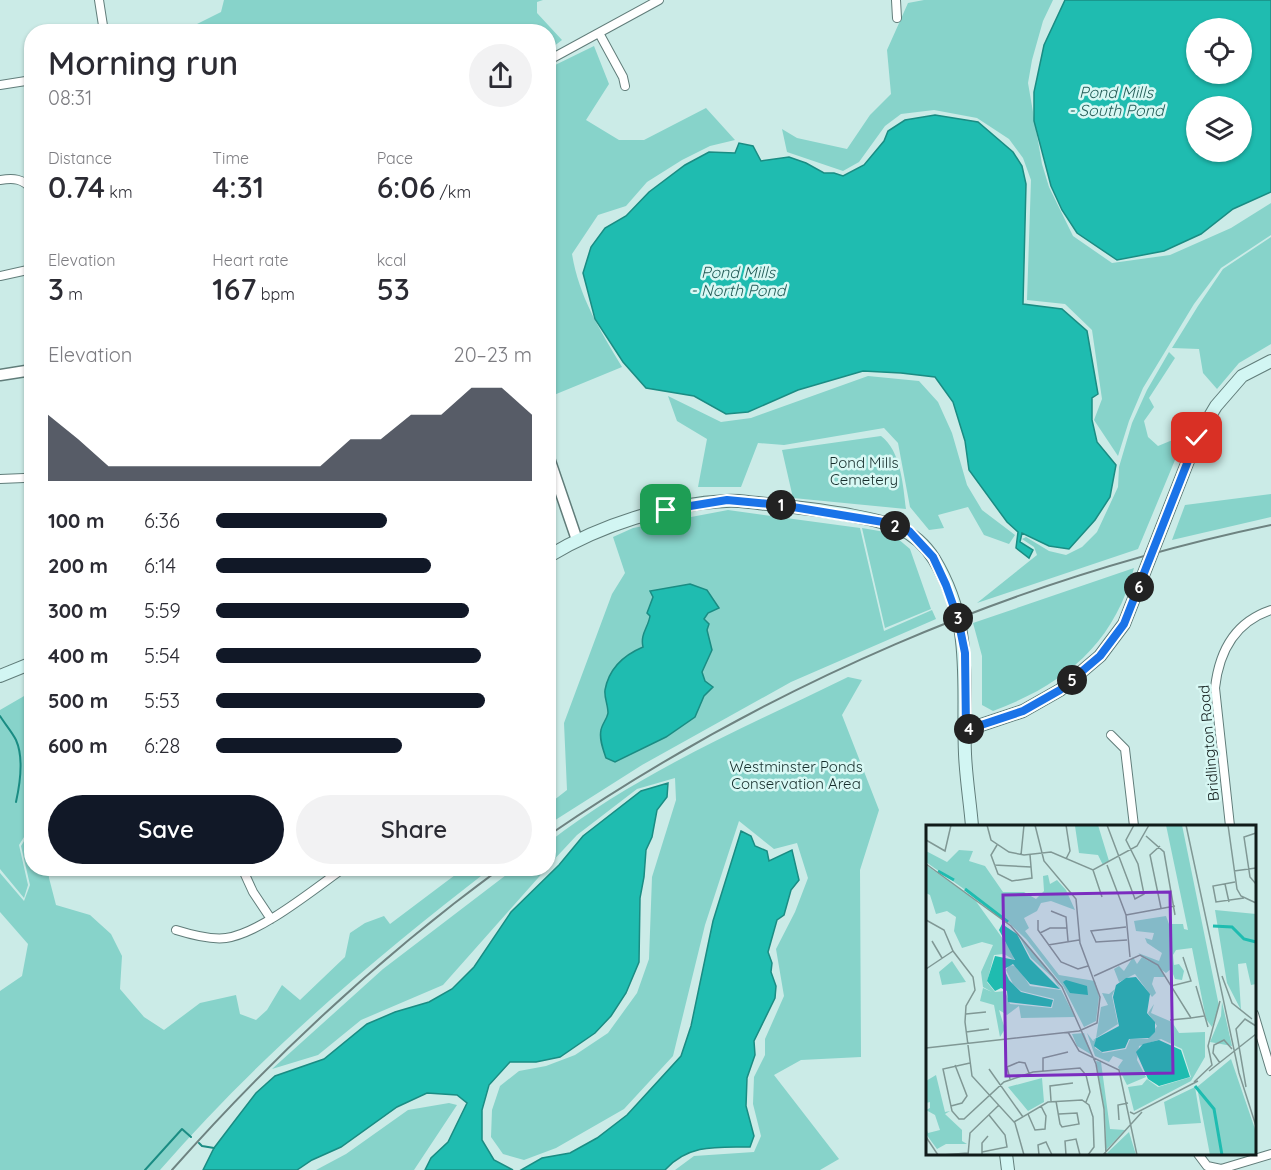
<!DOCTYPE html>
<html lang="en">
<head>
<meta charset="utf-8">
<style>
	:root { --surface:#fff; --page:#f2f2f3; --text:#2b2b33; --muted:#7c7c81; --accent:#111827 }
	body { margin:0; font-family:Quicksand,sans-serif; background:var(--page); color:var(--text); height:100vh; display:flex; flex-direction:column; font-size:22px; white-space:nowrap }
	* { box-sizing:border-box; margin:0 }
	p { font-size:20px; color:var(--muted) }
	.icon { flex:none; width:33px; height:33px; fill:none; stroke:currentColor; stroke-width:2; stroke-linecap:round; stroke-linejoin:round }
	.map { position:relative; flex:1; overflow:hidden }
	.drawer { position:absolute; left:24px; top:24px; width:532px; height:852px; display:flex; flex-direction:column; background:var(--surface); border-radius:24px; box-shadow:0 2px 4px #0004 }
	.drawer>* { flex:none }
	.buttons { position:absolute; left:1186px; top:18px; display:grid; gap:12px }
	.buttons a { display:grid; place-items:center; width:66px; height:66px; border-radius:50%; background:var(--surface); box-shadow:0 2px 4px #0004; font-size:30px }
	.pin { position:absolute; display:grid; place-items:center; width:51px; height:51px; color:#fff; margin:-26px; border-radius:12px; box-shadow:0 3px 9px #0006 }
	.km { position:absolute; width:30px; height:30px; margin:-15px; border-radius:50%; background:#222; color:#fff; font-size:16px; line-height:30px; text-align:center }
	.round { display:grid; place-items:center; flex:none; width:63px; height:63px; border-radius:32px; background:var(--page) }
	.headline { display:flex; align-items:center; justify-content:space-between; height:102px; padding:0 24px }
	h1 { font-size:33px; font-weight:600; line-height:45px }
	.figures { display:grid; grid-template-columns:repeat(3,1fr); gap:9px; height:102px; padding:6px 24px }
	.figures div { display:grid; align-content:center }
	.figures b { font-size:30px; font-weight:600 }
	.figures small { font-size:16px; font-weight:400 }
	.figures p { font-size:16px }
	.chart { height:168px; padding:12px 24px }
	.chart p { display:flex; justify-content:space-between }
	.chart svg { width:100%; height:108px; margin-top:6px; fill:var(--accent); opacity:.7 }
	.primary-button { display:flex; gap:12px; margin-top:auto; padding:12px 24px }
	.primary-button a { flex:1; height:69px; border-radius:36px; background:var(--accent); color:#fff; font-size:24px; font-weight:600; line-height:69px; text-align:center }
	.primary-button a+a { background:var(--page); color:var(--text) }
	ul { padding:0 24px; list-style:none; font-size:20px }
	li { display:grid; grid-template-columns:96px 72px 1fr; align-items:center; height:45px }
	li i { height:15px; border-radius:8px; background:var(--accent) }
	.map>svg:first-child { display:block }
</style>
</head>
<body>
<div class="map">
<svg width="1271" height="1170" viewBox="0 0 1271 1170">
	<rect width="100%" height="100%" fill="#cbebe7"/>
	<!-- green -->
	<path fill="#87d3ca" d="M224,0H543L537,2V13L562,40L549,50V32L178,31H183L221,12Z
		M924,0H1053L1043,21L1032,60L1028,83L1042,164L1049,187L1073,236L1112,263L1170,255L1231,228L1271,203V235L1221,268L1194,304L1143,388L1129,421L1118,456L1094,420L1102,399L1092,330L1065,304L1027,300L1031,180L1023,158L1009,139L977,118L934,110L901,114L885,126L859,162L843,171L787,152L782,129L797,138L847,149L870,115L891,94L887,50L908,3Z
		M594,46L609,84L586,120L619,140H644L706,108L735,140L710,146L682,160L647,182L626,206L598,215L572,254C579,297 600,330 622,367L549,397V68Z
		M1271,237V344L1239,363L1217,389L1203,373L1199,349L1172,348L1198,306L1223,269Z
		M1169,352L1175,358L1149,398L1154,407L1144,421L1148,437L1158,446L1175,439L1180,448L1138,549L977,603L1037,555L1034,547L1022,539L1026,537L1049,551L1066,555L1082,547L1097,532L1118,487L1119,467L1132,423L1147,390Z
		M868,376L919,381L938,402L952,433L967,485L982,510L1015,535L1009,544L984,535L968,507L938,515L944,528L929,530L910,507L898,443L884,428L784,445L758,443L741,487H698L707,439L677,421L668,396L721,422L751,418Z
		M881,436C901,451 903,485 906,509L793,498L782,450Z
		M1271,494V517L1172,540L1185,505Z
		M728,510L860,528L884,631L932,610L936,619L791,682L642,765L549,824V804L567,790L564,723L612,594L625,573L613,537L633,528Z
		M862,528L891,533L910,549L931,609L885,628Z
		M1134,568C1114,644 1065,684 993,711L982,705V656L973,623Z
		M848,677L862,680L842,715L879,810L860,870L861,1057L801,1060L774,1075L839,1159L820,1170H675L694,1156L754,1152L761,1136L753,1104L754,1077L765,1055V1039L784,996L776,949L795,912L808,878L797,843L774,849L739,821L705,925L673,1056L624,1109L556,1148L524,1160L503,1154L491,1137L492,1110L500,1086L519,1071L546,1066L575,1055L608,1033L637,993L649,959L652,877L676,800L675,778L637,789L577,835L549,865V842C639,772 746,727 848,677Z
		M31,692V826L19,845L28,885L24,898L0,869V710Z
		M31,830L32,868L48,869L49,878L56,905L90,915L111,934L122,956L120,989L144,1017L164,1030L200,1003L236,995L240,1014L256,1020L267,1010L282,985L300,1000L345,957L350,933L365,923L384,916L390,924L463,869H490C372,960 258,1057 160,1170H0V991L22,976L28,944L0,912V873L24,901L30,885L21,846Z
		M514,869H546L443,985L361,1020L318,1055L272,1069L383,969Z
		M449,1103L457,1105L414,1170H316L346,1154L408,1110Z"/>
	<!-- water -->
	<path fill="#1fbcb0" stroke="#1a8c83" stroke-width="1.5" fill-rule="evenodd" d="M1065,0H1271V192L1233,209L1201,234L1164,251L1117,260L1077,233L1062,210L1051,186L1034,121V92L1044,45ZM1242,28V74H1197V28ZM1242,106V152H1197V106Z
		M935,115L978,122L1013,152L1022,166L1026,184L1023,304L1062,309L1087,331L1098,394L1092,398V420L1097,442L1116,465L1110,497L1095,520L1069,549L1049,546L1022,533L1020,542L1033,550L1029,558L1016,548L1018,532L1007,522L969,470L965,441L953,402L935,377L901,373L863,371L798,390L748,412L726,414L694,396L646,388L623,362L595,319L583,273L591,247L605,228L626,216L649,192L685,165L709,152L735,153L739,143L753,146L761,161L789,157L806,163L824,173H834L843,176L864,165L884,141L888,131L905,120Z
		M690,584L707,590L719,608L708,613L704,619L709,624L707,630L712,650L702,672L705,681L713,687L704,696L695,717L666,737L615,762L606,758C603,749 599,739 601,730C602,724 607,719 608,713C608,705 604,697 605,690C609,668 624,655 643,647C640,634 648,628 650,616L647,613L653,597L650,591Z
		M668,783L667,797L657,810L652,837L646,850L644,877L640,898L639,962L626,993L611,1016L595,1033L560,1057L536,1062H510L489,1085L482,1110V1140L494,1160L513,1170H425L431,1158L448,1142L467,1103L457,1095L427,1093L397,1107L341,1147L312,1160L297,1170H203L214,1148L233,1123L256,1093L275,1076L324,1059L367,1024L395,1012L429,1002L452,989L474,967L511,912L559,865L583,836L641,791Z
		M741,831L751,836L755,846L767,851L769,861L792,850L799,880L791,890L784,915L777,920L768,952L772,963L771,972L776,986L775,998L754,1041L755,1055L747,1078L746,1106L754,1136L750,1147C717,1147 688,1144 665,1170H521L542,1158L570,1153L597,1138L627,1115L681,1056L691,1026L713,921Z"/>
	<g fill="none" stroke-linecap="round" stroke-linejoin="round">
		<!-- stream -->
		<path stroke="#1a8c83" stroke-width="2" d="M0,716C5,724 12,732 16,740C24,758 20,784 16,802
			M199,1143L202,1146L214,1148
			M145,1170L182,1129L191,1137"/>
		<defs>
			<path id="minor" d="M99,0L104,32
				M896,0L897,18
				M599,33L623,77L625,86
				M549,60L659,0
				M0,85L32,80
				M0,180C13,178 23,178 32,190
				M0,276L32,269
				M0,479L24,478
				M1111,735L1125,749L1134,826
				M1230,826L1215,688C1219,652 1235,622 1271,610
				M242,868L253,892L271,919
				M176,930C192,935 210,940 226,938C261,933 314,889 344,868
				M1254,1014L1271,1071
				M1198,1154L1207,1166L1221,1169L1271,1154"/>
			<path id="tertiary" d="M0,375L32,370
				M549,458L577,540"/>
			<path id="secondary" d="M549,556C600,525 667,504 726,501C736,500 747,502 758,503C786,506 815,509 844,514C880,521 912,524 934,559C974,625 962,682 965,754C966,778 970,802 972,826
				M0,676L32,663
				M966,730L1023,711L1060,690L1100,656L1124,624L1197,438L1216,406L1242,376L1271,361
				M1006,1154L1008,1170"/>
		</defs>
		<!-- minor casing -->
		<use href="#minor" stroke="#617d7a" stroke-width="10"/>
		<!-- tertiary casing -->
		<use href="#tertiary" stroke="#617d7a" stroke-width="13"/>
		<!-- secondary casing -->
		<use href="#secondary" stroke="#617d7a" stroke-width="14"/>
		<!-- minor -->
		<use href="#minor" stroke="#fff" stroke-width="8"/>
		<!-- tertiary -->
		<use href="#tertiary" stroke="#fff" stroke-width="10"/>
		<!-- secondary -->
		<use href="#secondary" stroke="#d2f6f3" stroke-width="12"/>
		<!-- rail -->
		<path stroke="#6e8381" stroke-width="2" d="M549,835C767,686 1013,579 1271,525
			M172,1170C271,1058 381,956 501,868"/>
	</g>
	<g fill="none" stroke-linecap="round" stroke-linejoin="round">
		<defs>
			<path id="route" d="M666,510L727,500L781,505L883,522L909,531L933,557L946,585L958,619L965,653L966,730L1023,711L1060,690L1100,656L1124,624L1197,438"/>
		</defs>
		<!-- route casing -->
		<use href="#route" stroke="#fff" stroke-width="12"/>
		<!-- route -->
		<use href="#route" stroke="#1a73e8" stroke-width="8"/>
	</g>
	<g text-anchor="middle" stroke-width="5" stroke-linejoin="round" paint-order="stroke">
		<!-- park labels -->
		<g font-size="15" fill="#172e2c" stroke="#d8f8f4">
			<text x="864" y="468">Pond Mills<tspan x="864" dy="17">Cemetery</tspan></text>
			<text x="796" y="772">Westminster Ponds<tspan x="796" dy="17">Conservation Area</tspan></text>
		</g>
		<!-- street labels -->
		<g font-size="15" fill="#101b1a" stroke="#d8f8f4">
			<text transform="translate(1209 743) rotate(-95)" y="5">Bridlington Road</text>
		</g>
		<!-- water labels -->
		<g font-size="16" font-style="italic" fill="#245d58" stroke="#d8f8f4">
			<text x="1116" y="98">Pond Mills<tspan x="1116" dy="18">- South Pond</tspan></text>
			<text x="738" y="278">Pond Mills<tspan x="738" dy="18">- North Pond</tspan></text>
		</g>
	</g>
	<!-- overview -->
	<g transform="translate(926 825)">
		<rect width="330" height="330" fill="#cbebe7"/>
		<path d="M172,0L183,36L177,40L172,30L153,28L149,1ZM240,0H256L293,181L286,202L280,194L266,123L250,125L247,130L248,140L253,139L258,146L256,155L249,154L245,144L240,148L212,128L233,136L236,128L221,118L219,113L226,115L228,108L210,106L208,96L240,91L243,99H257L258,104L262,105ZM33,25L47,26L43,36L59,41L77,67H98L110,74L118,66L117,51L122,50L124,59L131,55L140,65L149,85L125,76L115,78L111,86L98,93L103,103L99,106L133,150L169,156L173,172L170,196L158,202L137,161L100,114L73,89L0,37V26L21,37ZM0,40L49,75L87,128L88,135L78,129L68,130L61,157L69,167L79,166L84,179L126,183L128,174L95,166L87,159L80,145L83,140L91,141L104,161L135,165L126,152L105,133L92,109L128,151L149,192L95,193L93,181L81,190L73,185L79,204L74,212L68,180L54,176L57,163L66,167L57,162L55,147L67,120L56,117L36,123L28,106L30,92L21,86L10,89L4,70L0,68ZM289,85L330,89V159L325,160L320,138L312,139L315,185L301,158ZM207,132L211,139L216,132L233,142L239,152H228L226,159L230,168L226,172L209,149L193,157L188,144L193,141L198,146ZM26,136L40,157L16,160L13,147ZM189,164L186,171L192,199L170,213L175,182L182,180L176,168L183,169ZM296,177L306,221L284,217L295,191ZM228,179L225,188L246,197L253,208L279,207V232L265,256L208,286L202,262L216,260L221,254L232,262L265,252L256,224L235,214L213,221L211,235L220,252L201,260L192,242L197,235L187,231L183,237L169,231L161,208L167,216L170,214L169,223L177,228L200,224L204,214H222L231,201L222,188ZM158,208L166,230L151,221L146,209ZM305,234L330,307V330H284L271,262ZM170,236L175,237L184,304L199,305L180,325L179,288ZM10,250L19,287L24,286L19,289L36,305V316L41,319H20L11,324L0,309V303L2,308L14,305L9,290L0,285L4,283V277L0,278V256ZM116,253L118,277L102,286L82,262ZM269,262L275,298L242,300L238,277ZM203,307L210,330H181V328Z" fill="#87d3ca"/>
		<path d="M76,99L91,109L104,134L134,164L104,159L87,139L78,144L83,155L95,167L127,175L125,182L82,177L81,166L75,163L69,166L61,156L69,131L89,135L73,105ZM210,152L224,169L221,188L229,197V207L223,213L203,214L199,223L176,227L168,221L170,214L167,215L193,201L187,172L190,160L200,153ZM140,155L161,161L162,170L144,168L137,157ZM233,215L255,225L264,252L233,261L222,254L210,227L217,219Z" fill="#1fbcb0"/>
		<path fill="none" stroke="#1fbcb0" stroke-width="3" d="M12,46L28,55M39,64L82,97M287,101L306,102L318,114L330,117M269,261L288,284L296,330"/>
		<path fill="none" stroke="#809895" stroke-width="1.5" d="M61,0L65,15L83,27L98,30L125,27L167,45L211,21L223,0M181,0L209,74L218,69L212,39L200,15L208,0M260,0L313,248L330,301M302,0L311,64L315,71L330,78M330,8L318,12L324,52L330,59M220,11L238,27L249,90M0,15L19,26L25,0M71,20L65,30L72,49L86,56L106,53L104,30M234,21L224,30L235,83M95,30L98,0M140,34L144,26L140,0M0,39L85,101L136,162L170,239L178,284L180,330M68,40L105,42M181,40L200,90L204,132M167,45L176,72M308,46L330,43M309,57L287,61L290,77L318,73M299,59L303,77M125,86L140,92L142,116M200,90L249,81M0,95L18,105L27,126L47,152L49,165L40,181L39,197L46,251L89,298L98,330M112,95V105L135,137L152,144L162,141M200,102L165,106L170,117L201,115M114,108L124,103H141M6,116L16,133M122,120L153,115M0,144L27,126M168,151L214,130L232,140L265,193L278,191M296,151L306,178L326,194M245,161L265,156L257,132M270,161L282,202M40,189L60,187M244,195L265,193M40,207L63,204M142,207L153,226L193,245L211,330M0,223L153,206L171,198L174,172L154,118L150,74L118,36L109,0M44,238L17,244L26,286L33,294H38L78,257L107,247L154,243L160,250L164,267L160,277M294,238L287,228L288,220L298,215L306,224M63,244L97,292M117,246V233L142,227M283,246L330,209M84,254L81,242L93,237L99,238L103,248M268,257L286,240L282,221L294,176M320,262L310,204L319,194L330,201M125,276L124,261L147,258M130,276L134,299L136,302L153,299L151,288L133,289M25,281L36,278L41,271L29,240M204,287L208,289L272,256M102,289L109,305L119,304L120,291L115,281M193,295L192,280L202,278M88,297L122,277L156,275L163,280L167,292L168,322L162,330M0,312L12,330M56,327L81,322L79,310L63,290M16,330L42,328M42,330L44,308L73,280M56,330V318L62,311M113,330L112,320L120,317L126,330M140,330L139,316L150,314L154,330M177,330L216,287"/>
		<path fill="#7b2cbf" fill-opacity="0.15" stroke="#7b2cbf" stroke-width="3" d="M244,67L247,248L80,251L77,70Z"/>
		<rect width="330" height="330" fill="none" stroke="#101b1a" stroke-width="3"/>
	</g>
</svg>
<div class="buttons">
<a><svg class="icon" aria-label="locate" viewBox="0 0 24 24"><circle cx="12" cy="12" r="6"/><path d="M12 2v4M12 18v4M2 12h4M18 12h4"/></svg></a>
<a><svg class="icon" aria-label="layers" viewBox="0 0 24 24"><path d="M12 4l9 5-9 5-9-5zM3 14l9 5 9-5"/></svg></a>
</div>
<div class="pin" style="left:666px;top:510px;background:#1e9e55"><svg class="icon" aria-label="arrive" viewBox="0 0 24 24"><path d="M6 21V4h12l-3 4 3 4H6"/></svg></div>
<div class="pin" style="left:1197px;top:438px;background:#d93025"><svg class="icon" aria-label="check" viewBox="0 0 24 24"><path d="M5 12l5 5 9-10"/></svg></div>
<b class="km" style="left:781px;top:505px">1</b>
<b class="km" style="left:895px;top:526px">2</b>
<b class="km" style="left:958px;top:618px">3</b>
<b class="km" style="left:969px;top:729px">4</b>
<b class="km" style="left:1072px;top:680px">5</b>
<b class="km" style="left:1139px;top:587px">6</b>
<section class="drawer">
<div class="headline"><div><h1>Morning run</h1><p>08:31</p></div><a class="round"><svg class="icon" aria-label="share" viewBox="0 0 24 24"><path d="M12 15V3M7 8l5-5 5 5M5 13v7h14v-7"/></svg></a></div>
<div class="figures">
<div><p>Distance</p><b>0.74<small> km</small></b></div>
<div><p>Time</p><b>4:31</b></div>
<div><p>Pace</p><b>6:06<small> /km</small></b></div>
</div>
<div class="figures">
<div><p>Elevation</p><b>3<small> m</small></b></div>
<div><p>Heart rate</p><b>167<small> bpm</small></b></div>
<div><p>kcal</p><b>53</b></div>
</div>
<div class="chart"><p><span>Elevation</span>20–23 m</p>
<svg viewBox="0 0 160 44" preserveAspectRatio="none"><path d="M0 44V17L10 27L20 38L30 38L40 38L50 38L60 38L70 38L80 38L90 38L100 27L110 27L120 17L130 17L140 6L150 6L160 17V44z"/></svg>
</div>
<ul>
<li><b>100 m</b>6:36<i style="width:54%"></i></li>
<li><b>200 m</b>6:14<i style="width:68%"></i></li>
<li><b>300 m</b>5:59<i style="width:80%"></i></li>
<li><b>400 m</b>5:54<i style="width:84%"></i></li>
<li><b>500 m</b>5:53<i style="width:85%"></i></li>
<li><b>600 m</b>6:28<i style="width:59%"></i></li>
</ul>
<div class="primary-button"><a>Save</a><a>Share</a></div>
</section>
</div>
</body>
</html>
